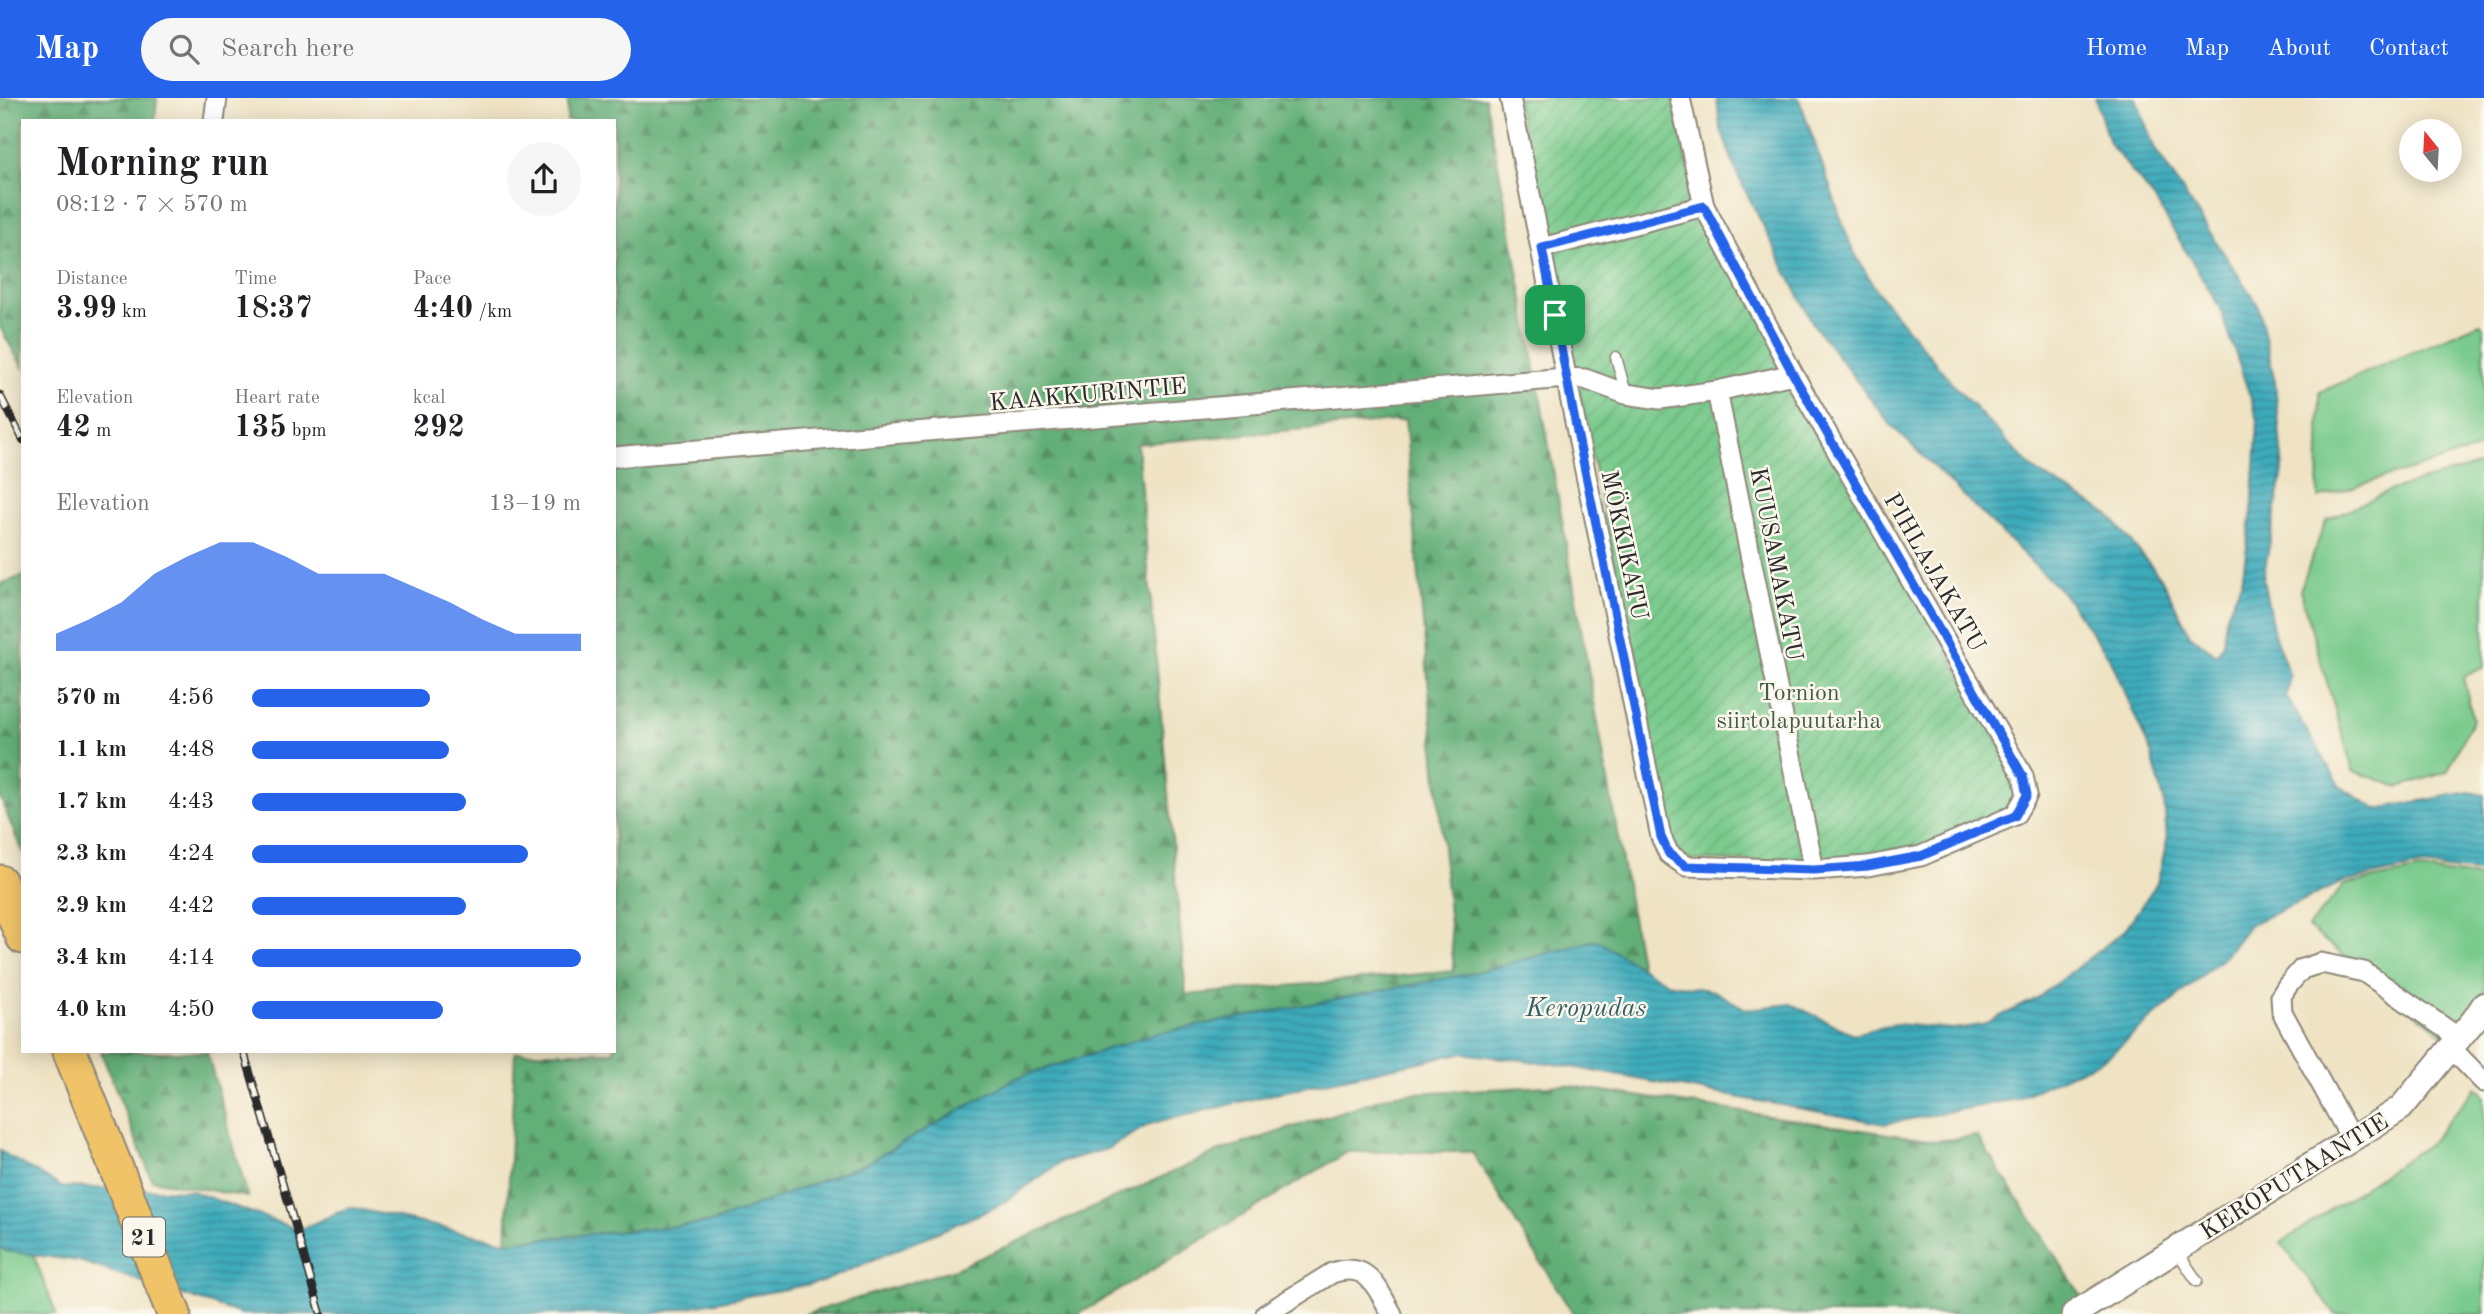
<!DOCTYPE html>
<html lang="en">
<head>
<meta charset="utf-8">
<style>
	:root { --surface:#fff; --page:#f6f6f6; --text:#202124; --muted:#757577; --accent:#2563eb }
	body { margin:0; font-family:"Old Standard TT",serif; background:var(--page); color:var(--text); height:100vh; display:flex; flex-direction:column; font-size:26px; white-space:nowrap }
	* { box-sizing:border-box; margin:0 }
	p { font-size:23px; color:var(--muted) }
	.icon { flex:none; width:38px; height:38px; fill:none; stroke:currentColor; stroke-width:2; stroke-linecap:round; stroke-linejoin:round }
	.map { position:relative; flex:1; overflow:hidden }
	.panel { position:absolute; left:21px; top:21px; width:595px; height:934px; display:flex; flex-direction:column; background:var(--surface); border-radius:0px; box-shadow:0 4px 18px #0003 }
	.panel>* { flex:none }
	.needle { width:46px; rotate:342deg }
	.fabs { position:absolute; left:2399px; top:21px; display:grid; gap:14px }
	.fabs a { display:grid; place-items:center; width:63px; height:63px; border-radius:50%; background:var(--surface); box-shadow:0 4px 18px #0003; font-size:35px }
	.pin { position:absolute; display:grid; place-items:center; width:60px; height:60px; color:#fff; margin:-30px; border-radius:14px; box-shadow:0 4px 10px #0006 }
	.round { display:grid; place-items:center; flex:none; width:74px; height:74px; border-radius:37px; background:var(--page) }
	.head { display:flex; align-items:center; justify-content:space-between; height:119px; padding:0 35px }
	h1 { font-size:38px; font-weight:800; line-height:52px }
	.figures { display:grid; grid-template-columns:repeat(3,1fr); gap:10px; height:119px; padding:7px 35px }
	.figures div { display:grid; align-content:center }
	.figures b { font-size:30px; font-weight:800 }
	.figures small { font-size:19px; font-weight:400 }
	.figures p { font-size:19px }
	.chart { height:196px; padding:14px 35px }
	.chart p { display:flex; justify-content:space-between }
	.chart svg { width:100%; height:126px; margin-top:7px; fill:var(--accent); opacity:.7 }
	ul { padding:0 35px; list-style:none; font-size:23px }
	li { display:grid; grid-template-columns:112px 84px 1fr; align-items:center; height:52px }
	li i { height:18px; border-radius:9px; background:var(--accent) }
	header { display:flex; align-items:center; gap:42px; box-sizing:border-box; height:98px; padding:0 35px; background:var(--accent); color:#fff }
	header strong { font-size:33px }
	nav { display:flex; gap:38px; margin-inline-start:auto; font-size:24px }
	.search { width:490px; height:63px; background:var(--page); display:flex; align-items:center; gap:18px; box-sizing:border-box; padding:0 24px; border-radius:38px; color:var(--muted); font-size:26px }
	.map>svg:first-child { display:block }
</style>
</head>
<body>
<header>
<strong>Map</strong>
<div class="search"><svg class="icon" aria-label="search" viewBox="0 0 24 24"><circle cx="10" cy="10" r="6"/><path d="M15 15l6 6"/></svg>Search here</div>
<nav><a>Home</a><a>Map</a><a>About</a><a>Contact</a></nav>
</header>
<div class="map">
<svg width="2484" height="1216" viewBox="0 0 2484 1216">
	<defs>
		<pattern id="forest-firs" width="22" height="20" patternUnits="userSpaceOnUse" patternTransform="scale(1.75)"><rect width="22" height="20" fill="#63af78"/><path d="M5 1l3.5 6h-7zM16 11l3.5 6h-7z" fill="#528f63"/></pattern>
		<pattern id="garden-furrows" width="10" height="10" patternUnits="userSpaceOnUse" patternTransform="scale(1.75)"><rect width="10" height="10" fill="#7acb8d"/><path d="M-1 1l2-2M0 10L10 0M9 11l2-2" fill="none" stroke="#6aae7a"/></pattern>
		<pattern id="water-rules" width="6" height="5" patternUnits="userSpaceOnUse" patternTransform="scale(1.75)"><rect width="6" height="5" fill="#3dabbb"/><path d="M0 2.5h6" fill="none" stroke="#338b98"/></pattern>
	</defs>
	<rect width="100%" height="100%" fill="#fbf7ec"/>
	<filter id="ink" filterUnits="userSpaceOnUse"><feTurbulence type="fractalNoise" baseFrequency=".0143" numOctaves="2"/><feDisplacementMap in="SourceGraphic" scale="14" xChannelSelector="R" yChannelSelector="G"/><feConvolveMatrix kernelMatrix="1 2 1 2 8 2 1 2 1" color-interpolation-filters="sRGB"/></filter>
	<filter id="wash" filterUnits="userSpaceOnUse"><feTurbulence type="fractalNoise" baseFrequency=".00686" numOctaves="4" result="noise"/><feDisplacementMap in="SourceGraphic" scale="28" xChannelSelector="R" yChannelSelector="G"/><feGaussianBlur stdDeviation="1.57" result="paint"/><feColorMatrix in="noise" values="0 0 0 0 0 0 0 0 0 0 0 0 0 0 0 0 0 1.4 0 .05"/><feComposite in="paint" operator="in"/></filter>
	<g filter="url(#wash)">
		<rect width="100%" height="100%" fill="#efe3c4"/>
		<!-- green -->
		<path fill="#7acb8d" stroke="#527b5c" stroke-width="2" d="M2480,225L2484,231V349L2318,400L2320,294Z
			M2484,365V569L2463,579L2473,621L2447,674L2399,689L2353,673L2300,492L2326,422L2391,392Z
			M2421,772L2484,780V893L2467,918L2447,940L2308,829L2344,787Z
			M2476,989L2484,998V1216H2335L2281,1145L2430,1045Z
			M0,1149L6,1153L33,1156L56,1216H0Z"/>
		<!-- forest -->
		<path fill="url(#forest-firs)" stroke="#476d52" stroke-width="2" fill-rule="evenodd" d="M0,0H157L155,23H23V270L0,229Z
			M568,0H1485L1511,133L1641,870L1596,842L1478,874L1017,980L867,1065L711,1125L506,1144L515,954H614V23H567ZM1405,322L1454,873L1186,897L1137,346Z
			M23,478V756L0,699V486Z
			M101,954H207L248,1099L152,1082Z
			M1564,987L1935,1043L1977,1038L2086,1205L2068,1216H1573L1472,1054H1348L1079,1216H805L955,1171L1220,1053L1395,996Z"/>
		<!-- garden -->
		<path fill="url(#garden-furrows)" stroke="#527b5c" stroke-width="2" d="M1516,0H1673L1696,105L2018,679V696L2007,712L1919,749L1824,764L1690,762L1675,751L1668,737L1574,269Z"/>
		<!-- water -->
		<path fill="url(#water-rules)" stroke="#346b73" stroke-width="2" d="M1717,0H1799L1851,149L1876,192L1956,290L2034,372L2108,416L2161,480L2190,537L2217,557L2223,545L2226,519L2242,483L2252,413L2258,322L2220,210L2154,100L2109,45L2095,0H2136L2155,51L2258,207L2275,284L2283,373L2263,481L2274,536L2290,578L2286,598L2341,689L2376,711L2469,694L2484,697V775L2420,768L2343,784L2249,827L2225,858L2106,960L2016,1001L1885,1026L1555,966L1461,955L1311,987L1150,1026L1107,1051L1063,1063L998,1108L822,1184L652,1216H241L79,1163L6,1153L0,1149V1053L62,1089L192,1093L299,1132L350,1109L506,1144L711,1125L867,1065L1017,980L1154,936L1478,874L1596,842L1667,885L1714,893L1746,911L1791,906L1853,936L1896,926L1953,931L1982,927L2036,901L2124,833L2157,785L2167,743L2164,702L2151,655L2110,560L2062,494L1890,326L1813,226L1738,78L1720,29Z"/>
	</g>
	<g filter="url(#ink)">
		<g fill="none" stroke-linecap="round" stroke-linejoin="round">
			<defs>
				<path id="service" d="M1616,259L1626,296
					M2176,1152L2197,1183"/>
				<path id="minor" d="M214,23L217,0
					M1704,108L1793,276
					M1542,150L1704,108L1680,0
					M1717,293L1814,772
					M614,359L1566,280L1585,281L1626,296L1660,301L1717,293L1793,276L2023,678L2027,697L2015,717L1921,758L1868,768L1814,772L1686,768L1669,756L1661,739L1577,334C1555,223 1534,111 1510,0
					M2451,950L2484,984
					M2352,1042L2282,914L2281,898L2288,887L2302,871L2321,865L2364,874L2459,940
					M1266,1216L1332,1175C1369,1163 1376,1189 1392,1216"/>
				<path id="tertiary" d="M2074,1216L2401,1010L2474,922L2484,907"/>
				<path id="trunk" d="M0,784L23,839
					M70,954L174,1216"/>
			</defs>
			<!-- service casing -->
			<use href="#service" stroke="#8d8778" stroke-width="13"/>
			<!-- minor casing -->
			<use href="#minor" stroke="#8d8778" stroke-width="23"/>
			<!-- tertiary casing -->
			<use href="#tertiary" stroke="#8d8778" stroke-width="28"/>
			<!-- trunk casing -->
			<use href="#trunk" stroke="#8d8778" stroke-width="37"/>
			<!-- service -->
			<use href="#service" stroke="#fff" stroke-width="10"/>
			<!-- minor -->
			<use href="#minor" stroke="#fff" stroke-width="19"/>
			<!-- tertiary -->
			<use href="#tertiary" stroke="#fff" stroke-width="24"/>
			<!-- trunk -->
			<use href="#trunk" stroke="#f0c369" stroke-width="33"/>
			<defs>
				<path id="rail" d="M0,297L23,342
					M244,954L321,1216"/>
			</defs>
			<!-- rail casing -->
			<use href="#rail" stroke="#2b2b2b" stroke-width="8"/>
			<!-- rail -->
			<use href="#rail" stroke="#fbf7ec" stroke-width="5" stroke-dasharray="16" stroke-linecap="butt"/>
		</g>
	</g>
	<g fill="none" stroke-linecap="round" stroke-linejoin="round" filter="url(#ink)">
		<defs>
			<path id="route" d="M1704,108L1793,276L2023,678L2027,697L2015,718L1921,758L1868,768L1814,772L1686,768L1669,756L1661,739L1577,334L1542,150Z"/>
		</defs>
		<!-- route casing -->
		<use href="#route" stroke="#fff" stroke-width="14"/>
		<!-- route -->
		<use href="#route" stroke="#2563eb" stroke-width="9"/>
	</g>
	<g text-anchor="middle" stroke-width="5" stroke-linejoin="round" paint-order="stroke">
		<!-- shield labels -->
		<rect fill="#fbf7ec" stroke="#696865" stroke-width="2" x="123" y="1119.5" width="42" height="39" rx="5"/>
		<g font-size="23" font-weight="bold" fill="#2b2b2b">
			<text x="144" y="1147">21</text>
		</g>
		<!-- street labels -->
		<g font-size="24" fill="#2b2b2b" stroke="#fbf7ec">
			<text transform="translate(1088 296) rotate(-5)" y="8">KAAKKURINTIE</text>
			<text transform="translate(1625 447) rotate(78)" y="8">MÖKKIKATU</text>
			<text transform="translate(1777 466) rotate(79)" y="8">KUUSAMAKATU</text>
			<text transform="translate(1935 474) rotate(60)" y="8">PIHLAJAKATU</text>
			<text transform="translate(2294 1078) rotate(-32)" y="8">KEROPUTAANTIE</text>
		</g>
		<!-- park labels -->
		<g font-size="24" fill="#435b48" stroke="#fbf7ec">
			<text x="1799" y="602">Tornion<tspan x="1799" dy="28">siirtolapuutarha</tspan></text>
		</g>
		<!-- water labels -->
		<g font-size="26" font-style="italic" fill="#325e65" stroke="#fbf7ec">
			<text x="1586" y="918">Keropudas</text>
		</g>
	</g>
</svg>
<div class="fabs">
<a><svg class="needle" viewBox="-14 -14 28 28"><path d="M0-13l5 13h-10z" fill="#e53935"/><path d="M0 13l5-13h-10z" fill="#757577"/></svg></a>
</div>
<div class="pin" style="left:1555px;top:217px;background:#1e9e55"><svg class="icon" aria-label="arrive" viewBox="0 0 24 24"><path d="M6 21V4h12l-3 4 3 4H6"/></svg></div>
<section class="panel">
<div class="head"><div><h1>Morning run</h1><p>08:12 · 7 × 570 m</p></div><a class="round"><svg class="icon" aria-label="share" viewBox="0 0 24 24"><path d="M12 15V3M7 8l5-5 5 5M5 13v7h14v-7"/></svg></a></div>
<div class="figures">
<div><p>Distance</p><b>3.99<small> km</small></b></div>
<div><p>Time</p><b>18:37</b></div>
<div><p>Pace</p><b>4:40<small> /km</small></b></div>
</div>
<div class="figures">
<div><p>Elevation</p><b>42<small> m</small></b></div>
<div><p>Heart rate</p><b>135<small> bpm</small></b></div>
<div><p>kcal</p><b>292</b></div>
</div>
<div class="chart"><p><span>Elevation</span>13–19 m</p>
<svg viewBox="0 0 160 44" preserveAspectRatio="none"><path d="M0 44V38L10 33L20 27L30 17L40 11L50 6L60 6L70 11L80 17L90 17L100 17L110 22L120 27L130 33L140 38L150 38L160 38V44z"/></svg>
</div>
<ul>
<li><b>570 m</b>4:56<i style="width:54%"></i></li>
<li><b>1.1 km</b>4:48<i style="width:60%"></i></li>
<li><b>1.7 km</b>4:43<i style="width:65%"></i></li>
<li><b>2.3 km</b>4:24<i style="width:84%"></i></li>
<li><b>2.9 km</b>4:42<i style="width:65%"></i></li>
<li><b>3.4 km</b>4:14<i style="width:100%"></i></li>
<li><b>4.0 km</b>4:50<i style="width:58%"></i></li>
</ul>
</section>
</div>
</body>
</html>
